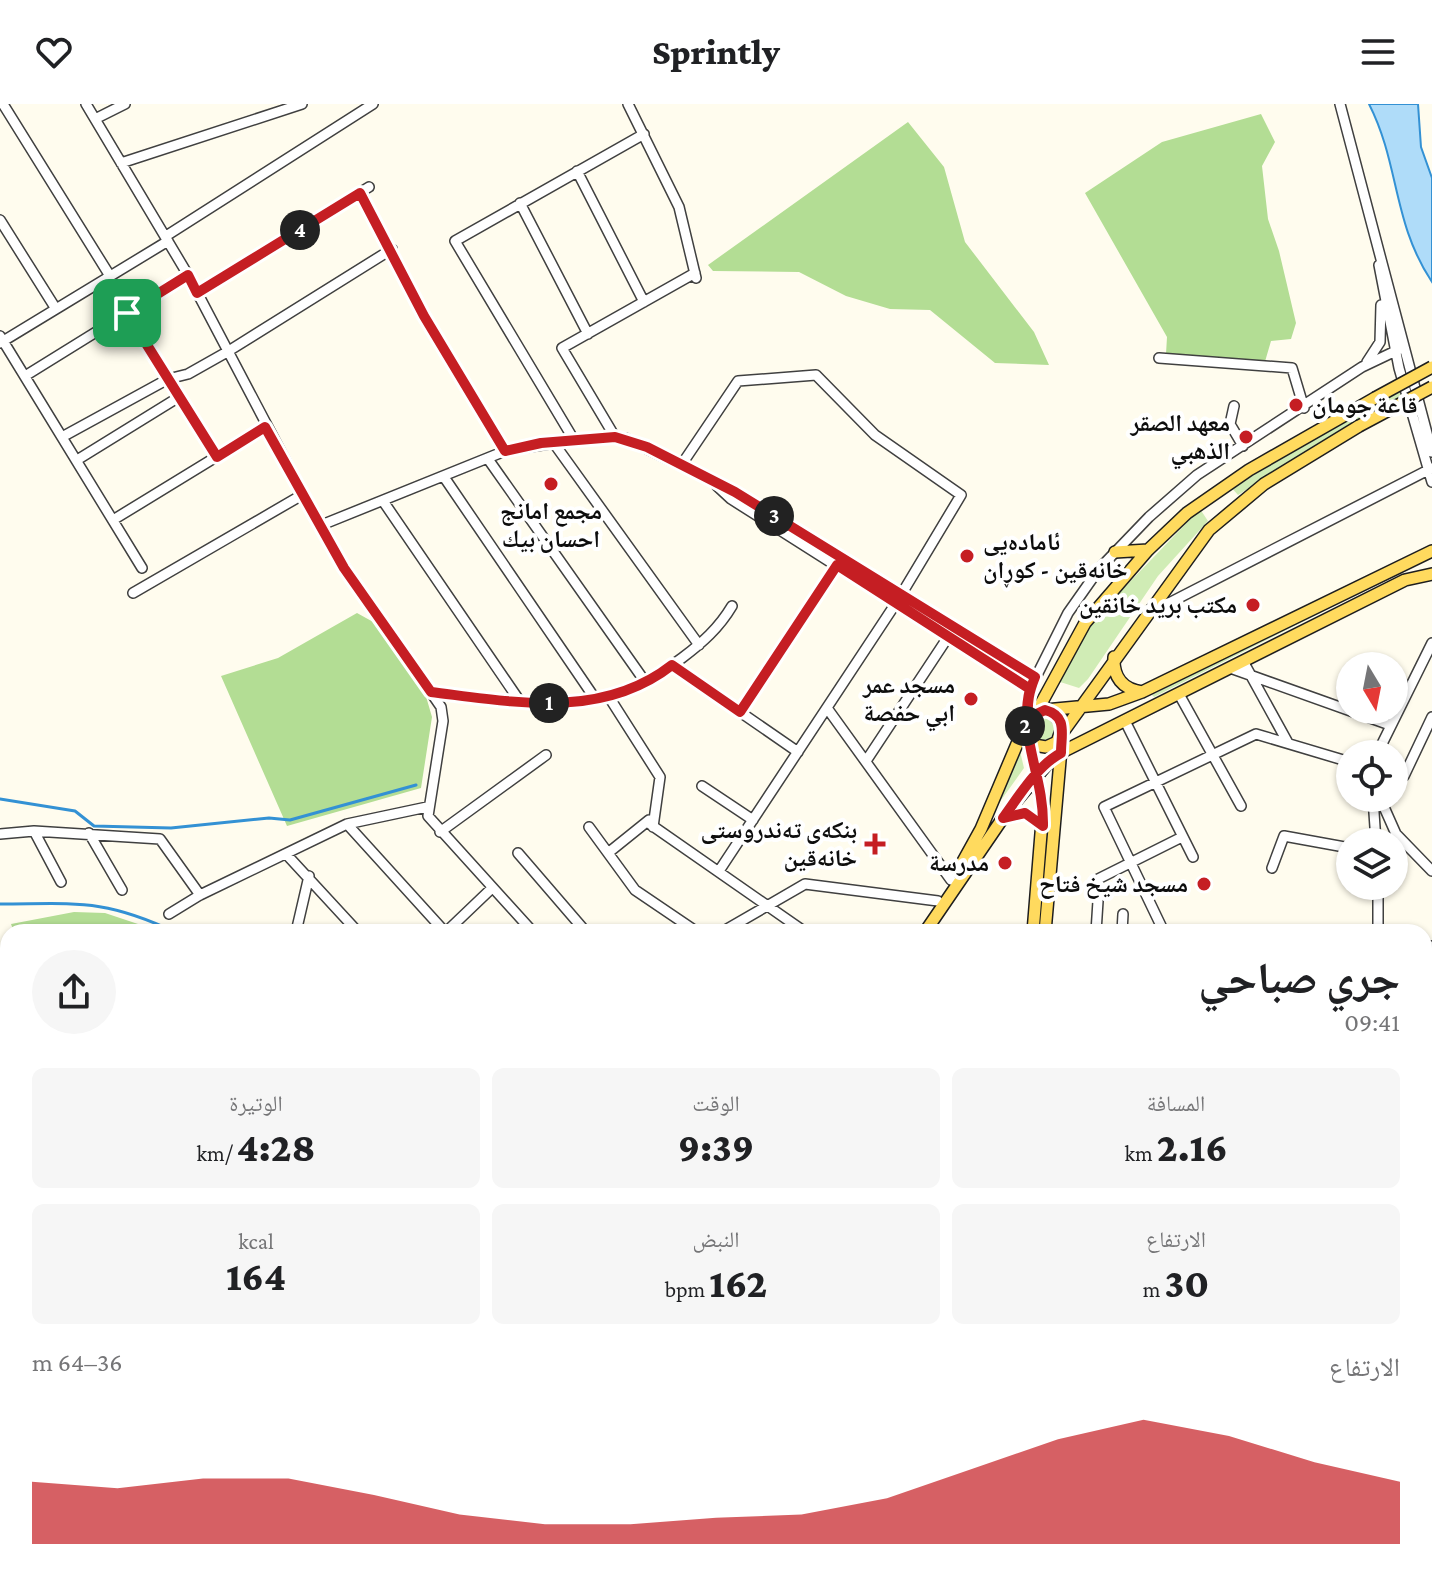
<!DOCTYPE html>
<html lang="ar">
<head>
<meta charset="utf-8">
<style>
	:root { --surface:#fff; --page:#f6f6f6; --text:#202124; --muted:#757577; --accent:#c51e23 }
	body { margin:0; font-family:"Crimson Pro","Noto Naskh Arabic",serif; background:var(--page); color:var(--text); direction:rtl; height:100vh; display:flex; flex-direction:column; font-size:30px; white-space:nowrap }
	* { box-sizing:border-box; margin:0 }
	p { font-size:26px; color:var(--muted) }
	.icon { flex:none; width:44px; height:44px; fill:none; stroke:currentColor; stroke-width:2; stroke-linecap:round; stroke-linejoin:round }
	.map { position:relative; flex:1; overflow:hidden; direction:ltr }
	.side { position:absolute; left:0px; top:820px; width:1432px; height:648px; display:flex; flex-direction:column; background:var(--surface); border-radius:24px 24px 0 0; box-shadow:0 2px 6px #0004; direction:rtl }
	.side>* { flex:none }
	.needle { width:52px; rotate:170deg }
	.tools { position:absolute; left:1336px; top:548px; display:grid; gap:16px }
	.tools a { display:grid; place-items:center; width:72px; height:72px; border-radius:50%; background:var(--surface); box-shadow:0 2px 6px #0004; font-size:40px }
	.pin { position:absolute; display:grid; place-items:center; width:68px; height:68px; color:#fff; margin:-34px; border-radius:16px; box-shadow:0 4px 12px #0006 }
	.km { position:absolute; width:40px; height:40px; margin:-20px; border-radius:50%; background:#222; color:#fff; font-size:22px; line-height:40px; text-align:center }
	.round { display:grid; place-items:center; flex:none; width:84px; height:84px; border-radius:42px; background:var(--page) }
	.overview { display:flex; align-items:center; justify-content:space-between; height:136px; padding:0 32px }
	h1 { font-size:44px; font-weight:800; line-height:60px }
	.metrics { display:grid; grid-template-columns:repeat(3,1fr); gap:12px; height:136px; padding:8px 32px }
	.metrics div { display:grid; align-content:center; border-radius:12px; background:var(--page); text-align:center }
	.metrics b { font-size:40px; font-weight:800 }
	.metrics small { font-size:22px; font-weight:400 }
	.metrics p { font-size:22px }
	.chart { height:224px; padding:16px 32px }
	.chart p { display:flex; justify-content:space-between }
	.chart svg { width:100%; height:144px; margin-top:8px; fill:var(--accent); opacity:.7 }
	header { display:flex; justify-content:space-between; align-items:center; height:104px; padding:0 32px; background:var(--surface); font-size:36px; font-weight:800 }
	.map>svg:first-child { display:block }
</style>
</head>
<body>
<header><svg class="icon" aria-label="menu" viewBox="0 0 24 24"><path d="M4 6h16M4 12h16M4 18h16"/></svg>Sprintly<svg class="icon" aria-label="heart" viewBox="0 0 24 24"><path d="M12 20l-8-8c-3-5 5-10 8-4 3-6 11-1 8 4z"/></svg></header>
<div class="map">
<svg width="1432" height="1468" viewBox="0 0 1432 1468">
	<rect width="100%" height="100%" fill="#fffcee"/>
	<!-- farmland -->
	<path fill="#f6f4cc" d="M0,845L8,850V875L0,886Z"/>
	<!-- green -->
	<path fill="#d0ecb5" d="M1410,281L1413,288L1325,335L1238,391L1230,382Z
		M1200,405L1208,417L1158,472L1088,575L1079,584L1054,576L1096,513Z
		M1418,457L1421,458L1154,593L1152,591Z
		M1032 625a11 11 0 1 1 22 0a11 11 0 1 1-22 0Z
		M1019,643L1024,664L994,706Z"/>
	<!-- forest -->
	<path fill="#b3dd94" d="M1261,10L1275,38L1262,62L1268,115L1279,147L1296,219L1291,235L1271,237L1264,261L1166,250L1167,233L1085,89L1162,38Z
		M908,18L944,63L965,138L1034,228L1049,261L995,259L930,206L890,205L846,192L799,168L713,167L708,161Z
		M357,509L375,519L425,589L432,613L421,684L287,722L221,572L278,554Z
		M74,808L105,809L162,828H14L11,820Z
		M934,1460H1277L1276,1468H936Z"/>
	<!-- cemetery -->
	<path fill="#d6e2be" d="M0,1388H8V1460H50L49,1468H0Z"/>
	<!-- water -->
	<path fill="#afdcf9" stroke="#3391d4" stroke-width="2" d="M1369,0H1418L1421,43L1432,74V178C1392,118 1400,61 1369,0Z"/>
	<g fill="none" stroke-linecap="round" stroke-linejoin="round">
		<!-- stream -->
		<path stroke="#3391d4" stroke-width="3" d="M0,695L75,707L94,722L171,724L269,714L290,716L416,681
			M0,800C76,800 103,794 175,828
			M1325,1460L1339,1468"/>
		<!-- canal -->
		<path stroke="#afdcf9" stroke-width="9" d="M0,1075L8,1085
			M101,1468L102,1460"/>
		<defs>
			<path id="minor" d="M3,0L110,172
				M86,0L188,171L331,443L441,603L443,617L428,712L533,828
				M628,0L679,103L696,174
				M1340,0L1432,348
				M95,15L125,0
				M121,59L302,0
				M577,67L644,198
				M360,89L424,212L505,347
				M520,99L588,230
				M0,116L56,205
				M166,132L373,0
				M1379,161L1399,264L1432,378
				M197,189L369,83
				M127,209L217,353
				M0,232L142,464
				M0,239L168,137
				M1159,254L1292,264L1304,304
				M1367,258L1380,238L1381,201
				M25,272L188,171
				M1234,302L1230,320L1243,342
				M62,333L168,275L188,270L227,248L392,145
				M615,333L562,244L695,169
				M574,336L455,137L644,30
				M553,338L699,541
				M488,355L646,579
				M77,356L179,293
				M682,360L738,277L816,271L875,331L961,391L901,491
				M444,373L596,596
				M717,382L731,395L1030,585
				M383,397L521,599
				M113,416L265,323
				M319,422L505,347L574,336L625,334L735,388L1035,573
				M133,489L302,391
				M1153,504L1171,498L1432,364
				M1244,559L1288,639
				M672,561L798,648
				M1233,565L1390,621
				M431,588C526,599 600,617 682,554C702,539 719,524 732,502
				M1180,592L1241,702
				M609,593L660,673L653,723
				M827,604L951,776
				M740,608L840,457
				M1028,614L1030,585L1068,509L1099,465L1149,413L1197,371L1362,263L1404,243
				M1126,619L1193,753
				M1377,650L1432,539
				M866,657L952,527
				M1404,672L1432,613
				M702,682L753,716
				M1373,694L1376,738
				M1380,694L1396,730L1432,767
				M647,718L805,828
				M347,720L445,828
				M589,723L635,786L697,828
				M34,727L61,778
				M440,728L546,651
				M89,729L122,786
				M0,730L34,727L160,735L200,791
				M518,749L586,828
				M608,749L649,716
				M287,751L358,828
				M1272,764L1284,732L1350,744
				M719,767L896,499
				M1096,776L1182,733
				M1378,782V828
				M169,810L200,791L347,720L427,703
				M296,828L309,772
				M446,828L491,785
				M722,828L805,780L938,797
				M1096,828L1098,797
				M1122,828L1123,810
				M1164,828L1104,703L1256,630L1350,658
				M1424,868L1432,842
				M1424,898L1432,896
				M1424,1086L1432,1087
				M1424,1252L1432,1251
				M1424,1348L1432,1347
				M1424,1421L1432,1420
				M1424,1436L1430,1468
				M250,1460L253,1468
				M312,1460L314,1468
				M371,1460L373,1468
				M713,1460L721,1468
				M923,1460L926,1468
				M1004,1460L1008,1468
				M1300,1460L1314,1468
				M65,1468L66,1460
				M210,1468L243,1460"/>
			<path id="major" d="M1115,448L1148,446
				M1114,553C1113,573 1122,585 1142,588
				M1045,606L1109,600L1142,588L1432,447
				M1037,607L1085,519L1148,446L1187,409L1249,366L1375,294
				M1063,628L1209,426L1264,380L1359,322
				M1029,637L1043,705L1033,828
				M1004,714L1025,709L1043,722
				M960,763L981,725L1028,614L1037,607H1051L1063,621L1057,638L1046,643L1034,641L1025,625
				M925,828L1007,708L1054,652L1405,476L1432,470
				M1045,828L1061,645
				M0,1129L8,1139
				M0,1158L8,1167
				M170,1460L172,1468
				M186,1460L187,1468
				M392,1468L416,1460
				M466,1468L526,1460"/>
		</defs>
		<!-- minor casing -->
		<use href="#minor" stroke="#404040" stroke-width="12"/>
		<!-- major casing -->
		<use href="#major" stroke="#1e1e1e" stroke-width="14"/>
		<!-- minor -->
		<use href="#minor" stroke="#fff" stroke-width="9"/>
		<!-- major -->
		<use href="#major" stroke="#ffda5e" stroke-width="11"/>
		<defs>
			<path id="major-bridge" d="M1375,294L1432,263
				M1359,322L1432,283"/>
		</defs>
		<!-- major-bridge casing -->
		<use href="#major-bridge" stroke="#1e1e1e" stroke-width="14" stroke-linecap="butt"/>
		<!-- major-bridge -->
		<use href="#major-bridge" stroke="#ffda5e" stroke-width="11"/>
	</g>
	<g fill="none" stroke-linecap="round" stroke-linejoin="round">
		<defs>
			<path id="route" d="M127,209L217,353L265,323L344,464L431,588C513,598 602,616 672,561L740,608L837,461L1030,585C1018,635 1044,671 1043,722L1025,709L1003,714C1019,692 1037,662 1061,649C1061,630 1068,612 1045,606L1028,614C1027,598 1029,588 1035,573L735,388L647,343L615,333L541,339L505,347L424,212L360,89L197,189L188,171L127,209"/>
		</defs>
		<!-- route casing -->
		<use href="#route" stroke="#fff" stroke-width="16"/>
		<!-- route -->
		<use href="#route" stroke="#c51e23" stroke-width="10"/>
	</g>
	<!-- markers -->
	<g fill="#c51e23" stroke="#fff" stroke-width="3">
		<circle cx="1296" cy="301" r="8"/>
		<circle cx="1246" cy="333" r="8"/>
		<circle cx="551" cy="380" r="8"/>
		<circle cx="967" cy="452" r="8"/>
		<circle cx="1253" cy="501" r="8"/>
		<circle cx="971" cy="595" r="8"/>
		<path d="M871 728h8v8h8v8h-8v8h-8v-8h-8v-8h8z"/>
		<circle cx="1005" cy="759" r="8"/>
		<circle cx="1204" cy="780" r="8"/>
	</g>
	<g text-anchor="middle" stroke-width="8" stroke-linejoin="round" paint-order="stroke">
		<!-- poi labels -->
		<g font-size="24" font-weight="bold" fill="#0d0d0d" stroke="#fff" text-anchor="end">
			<text x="1312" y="309" text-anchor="start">قاعة جومان</text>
			<text x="1230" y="327">معهد الصقر<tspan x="1230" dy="28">الذهبي</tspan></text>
			<text x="551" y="415" text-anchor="middle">مجمع امانج<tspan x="551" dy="28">احسان بيك</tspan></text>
			<text x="983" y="446" text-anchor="start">ئامادەیی<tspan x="983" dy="28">خانەقین - کوڕان</tspan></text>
			<text x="1237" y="509">مكتب بريد خانقين</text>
			<text x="955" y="589">مسجد عمر<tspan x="955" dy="28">ابي حفصة</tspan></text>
			<text x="857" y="734">بنکەی تەندروستی<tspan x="857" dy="28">خانەقین</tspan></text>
			<text x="989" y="767">مدرسة</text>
			<text x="1188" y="788">مسجد شيخ فتاح</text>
		</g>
	</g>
</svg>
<div class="tools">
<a><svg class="needle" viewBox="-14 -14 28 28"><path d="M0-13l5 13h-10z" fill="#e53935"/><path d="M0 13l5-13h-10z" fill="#757577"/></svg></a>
<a><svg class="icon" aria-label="locate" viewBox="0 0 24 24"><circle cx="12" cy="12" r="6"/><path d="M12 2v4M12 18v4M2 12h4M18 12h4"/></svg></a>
<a><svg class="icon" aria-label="layers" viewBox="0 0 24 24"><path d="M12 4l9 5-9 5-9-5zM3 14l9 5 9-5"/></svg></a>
</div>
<div class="pin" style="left:127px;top:209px;background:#1e9e55"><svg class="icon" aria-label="arrive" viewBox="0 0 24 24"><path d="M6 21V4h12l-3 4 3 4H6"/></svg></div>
<b class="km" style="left:549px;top:599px">1</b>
<b class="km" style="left:1025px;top:622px">2</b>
<b class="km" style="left:774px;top:412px">3</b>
<b class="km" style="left:300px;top:126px">4</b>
<section class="side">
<div class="overview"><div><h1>جري صباحي</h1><p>09:41</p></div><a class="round"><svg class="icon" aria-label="share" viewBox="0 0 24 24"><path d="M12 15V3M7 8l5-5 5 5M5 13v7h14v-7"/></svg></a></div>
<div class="metrics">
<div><p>المسافة</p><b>2.16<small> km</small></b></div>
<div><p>الوقت</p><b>9:39</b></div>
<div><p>الوتيرة</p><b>4:28<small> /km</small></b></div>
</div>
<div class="metrics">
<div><p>الارتفاع</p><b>30<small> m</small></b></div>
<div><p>النبض</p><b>162<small> bpm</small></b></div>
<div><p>kcal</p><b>164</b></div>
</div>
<div class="chart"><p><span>الارتفاع</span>36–64 m</p>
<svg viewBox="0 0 160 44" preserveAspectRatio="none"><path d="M0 44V25L10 27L20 24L30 24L40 29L50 35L60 38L70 38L80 36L90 35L100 30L110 21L120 12L130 6L140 11L150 19L160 25V44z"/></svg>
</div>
</section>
</div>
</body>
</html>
